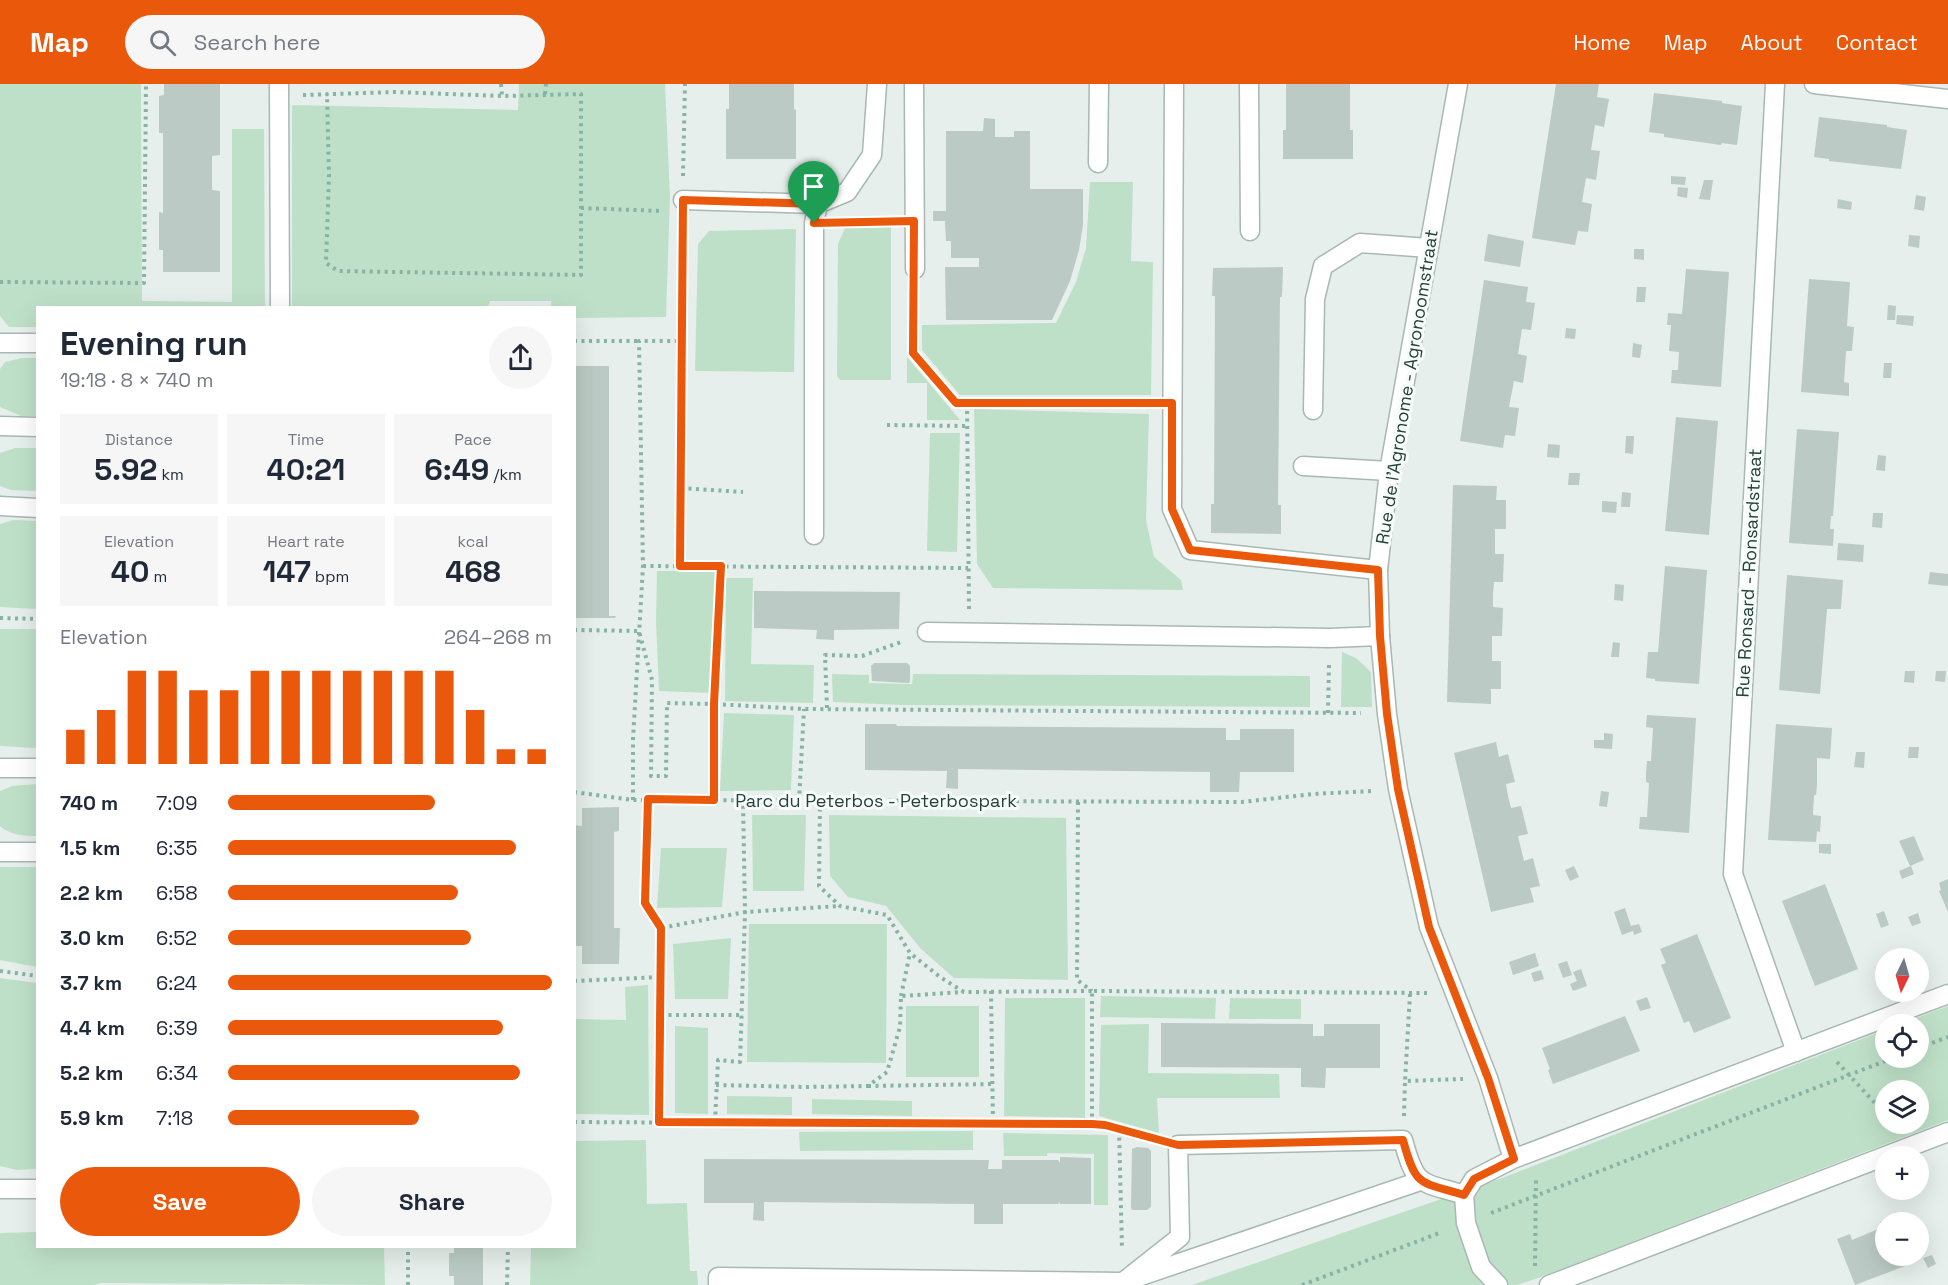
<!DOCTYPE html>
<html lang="en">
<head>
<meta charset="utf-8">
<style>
	:root { --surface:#fff; --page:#f6f6f7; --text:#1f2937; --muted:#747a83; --accent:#ea580c }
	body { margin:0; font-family:"Space Grotesk",sans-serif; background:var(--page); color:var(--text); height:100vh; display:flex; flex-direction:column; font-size:22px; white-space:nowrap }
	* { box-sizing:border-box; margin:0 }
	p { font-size:20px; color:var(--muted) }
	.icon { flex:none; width:33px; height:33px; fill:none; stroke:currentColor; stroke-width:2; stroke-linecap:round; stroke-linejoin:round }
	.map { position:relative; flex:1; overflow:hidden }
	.side { position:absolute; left:36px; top:222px; width:540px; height:942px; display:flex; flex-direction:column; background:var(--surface); border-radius:0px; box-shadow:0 6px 24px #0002 }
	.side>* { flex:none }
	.needle { width:39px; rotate:185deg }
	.fabs { position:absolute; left:1875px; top:864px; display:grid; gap:12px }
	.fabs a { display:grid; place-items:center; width:54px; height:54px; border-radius:50%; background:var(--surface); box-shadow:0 6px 24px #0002; font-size:30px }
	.pin { position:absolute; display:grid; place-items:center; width:51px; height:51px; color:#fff; margin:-62px -26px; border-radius:50% 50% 50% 0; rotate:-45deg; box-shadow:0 0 6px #0007 }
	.pin .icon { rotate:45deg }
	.round { display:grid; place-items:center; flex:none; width:63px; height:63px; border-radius:32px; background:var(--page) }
	.head { display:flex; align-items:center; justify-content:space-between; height:102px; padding:0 24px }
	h1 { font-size:33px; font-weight:800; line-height:45px }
	.stats { display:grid; grid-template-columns:repeat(3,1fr); gap:9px; height:102px; padding:6px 24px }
	.stats div { display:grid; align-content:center; border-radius:0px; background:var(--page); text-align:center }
	.stats b { font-size:30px; font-weight:800 }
	.stats small { font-size:16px; font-weight:400 }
	.stats p { font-size:16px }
	.chart { height:168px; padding:12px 24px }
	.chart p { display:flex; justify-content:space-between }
	.chart svg { width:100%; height:108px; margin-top:6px; stroke:var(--accent); stroke-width:6 }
	.cta { display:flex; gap:12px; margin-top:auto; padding:12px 24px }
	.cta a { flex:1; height:69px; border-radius:36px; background:var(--accent); color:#fff; font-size:24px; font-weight:800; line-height:69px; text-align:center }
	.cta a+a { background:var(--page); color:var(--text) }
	ul { padding:0 24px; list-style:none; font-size:20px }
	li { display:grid; grid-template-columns:96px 72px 1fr; align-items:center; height:45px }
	li i { height:15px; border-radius:8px; background:var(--accent) }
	header { display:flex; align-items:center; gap:36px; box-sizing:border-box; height:84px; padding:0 30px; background:var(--accent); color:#fff }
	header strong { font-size:28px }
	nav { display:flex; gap:33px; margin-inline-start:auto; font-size:21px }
	.search { width:420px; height:54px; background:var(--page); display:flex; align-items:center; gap:15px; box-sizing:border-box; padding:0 21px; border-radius:33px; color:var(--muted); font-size:22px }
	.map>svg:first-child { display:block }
</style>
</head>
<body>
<header>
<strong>Map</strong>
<div class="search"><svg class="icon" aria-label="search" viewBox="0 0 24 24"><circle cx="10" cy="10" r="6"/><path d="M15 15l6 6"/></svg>Search here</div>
<nav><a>Home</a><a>Map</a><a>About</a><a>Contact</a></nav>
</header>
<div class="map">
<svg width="1948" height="1201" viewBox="0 0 1948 1201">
	<rect width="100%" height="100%" fill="#e6efeb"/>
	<!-- green -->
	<path fill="#bfe0c8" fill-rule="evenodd" d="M0,0H141L142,217L232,218V45H264L265,223L38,224L37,243H9L0,232Z
		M519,0H665L670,113L666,233L575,234L574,224L551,223V217H490L488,224L292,223V21L518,26Z
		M1090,98H1133L1131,177L1153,178L1151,311H960L922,266V241L1056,239L1076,198L1086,164Z
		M891,143V296H840L837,292L838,160L845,144Z
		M796,145L794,288L695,287L698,160L709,147Z
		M907,273L960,336H927V299H907Z
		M22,274H37V332H21L0,323V285L5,278Z
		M974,325L1149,330L1146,436L1154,473L1181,496L1183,506L993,504L977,480Z
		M930,349H960L957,468L927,467Z
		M15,364H37V407L11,406L0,402V369Z
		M13,436L37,437V525L0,523V440Z
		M657,487H715L710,609L659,607L656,537Z
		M726,494H753L751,580L814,581L813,619L725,617Z
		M0,545H37L38,661L35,664L0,662Z
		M1342,568L1356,574L1371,588L1372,623H1341Z
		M832,590L869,591V599L912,600L913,590L1310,592V623L901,621L833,618Z
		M724,629L794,631L791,706L720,707Z
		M37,700V752C25,752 9,751 0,742V707L12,702Z
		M752,731H806L804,807H753Z
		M829,731L1066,734L1068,896L954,894L921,865L886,822L848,813L830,792Z
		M661,764H727L722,823L657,824Z
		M0,783H37V883L0,876Z
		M749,840H887L886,979L747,978Z
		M731,854L728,915H675L673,860Z
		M0,894L37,899V1085L17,1086L0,1082Z
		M648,901L649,1031L575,1030V935L626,936L625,903Z
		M1101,912L1216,914L1215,935L1100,933Z
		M1005,914H1085V1034L1004,1032Z
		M1230,914L1301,915V935H1229Z
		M906,922H979V993H906Z
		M1948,922V1036L1541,1193L1517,1201H1192L1502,1094L1885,946L1886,974H1918V940H1901ZM1886,1006H1918V1040H1886Z
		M1149,940L1148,989L1279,990L1280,1014H1157L1159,1049L1099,1032L1101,941Z
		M675,942L708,944V1030L675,1029Z
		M727,1012L792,1013V1031L727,1030Z
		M812,1015L912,1017V1032L812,1030Z
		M973,1047V1066L800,1067L799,1048Z
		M1003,1049L1108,1051V1121H1094V1070L1047,1069V1072H1004Z
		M646,1056L647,1120L687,1119L690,1187H697L698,1201H530L531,1163L574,1162L575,1057Z
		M37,1148L38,1162L384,1163L385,1201L101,1199L94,1201H0V1149Z"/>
	<!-- building -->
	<path fill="#bbcac4" d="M164,0H220V71L212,72V106L220,107V188H163V166H159V128L163,129V49H159V12L164,11Z
		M729,0H794V26L796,25V75H726V25H729Z
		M1286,0H1350V46H1353V75H1283V46H1286Z
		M1556,0H1599L1597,13L1609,15L1604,43L1595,41L1591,66L1600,67L1596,96L1586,94L1582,118L1592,120L1588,148L1578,147L1575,161L1532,154Z
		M1654,9L1722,17V19L1742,22L1737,61L1722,59L1721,61L1664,53V50L1649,48Z
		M1819,33L1887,41V43L1907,46L1901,85L1829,77V75L1814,73Z
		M984,34L995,35V53H1014V47H1030V105H1083V141L1079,166L1070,197L1052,236H946L945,183H979V174H951V157H946L945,137H933V127H946V47H983Z
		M1671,92L1686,93L1685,101L1671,100Z
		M1704,96H1713L1710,116L1699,115Z
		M1678,103L1688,104L1687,114L1677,112Z
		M1916,111L1926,113L1924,127L1914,125Z
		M1838,115L1852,118L1851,126L1837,124Z
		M1488,150L1524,157L1520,183L1484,177Z
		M1909,151L1920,152L1919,164L1908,162Z
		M1634,165H1644V176L1634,175Z
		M1283,183L1282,213H1280L1278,421H1281V450L1211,449V420H1214L1215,212H1212L1213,184Z
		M1686,185L1729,188L1721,303L1671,299L1672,286H1678L1679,268L1669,267L1671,241H1667L1668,229L1682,230Z
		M1809,195L1850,198L1847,242L1854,243L1852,267H1846L1844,298L1849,299V312L1801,308Z
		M1484,196L1528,203L1526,218L1535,219L1531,246L1522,245L1518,270L1527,272L1523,299L1514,297L1509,323L1519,324L1515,352L1505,351L1503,364L1460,357Z
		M1637,203H1646L1645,218H1636Z
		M1888,221L1896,222L1895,236H1887Z
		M1897,231L1914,232L1913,242L1896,240Z
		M1566,244L1576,245L1575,255L1565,254Z
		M1633,259L1642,261L1640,274L1632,273Z
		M1884,279H1892L1891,294H1883Z
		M574,282H609V532H616L615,534H574Z
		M1676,333L1718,337L1709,451L1665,447Z
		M1797,345L1839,348L1833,432H1831L1830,445H1834L1833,462L1789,459Z
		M1626,352H1634L1633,370L1625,369Z
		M1548,360L1560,361L1559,374L1547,373Z
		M1878,371L1886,372L1885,387L1876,386Z
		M1569,389H1580L1579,401H1568Z
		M1453,401L1497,402L1496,416H1506V445H1495V470H1504L1503,498H1494L1493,510V523L1503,524L1502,552H1492V577H1501V605H1491V620L1447,618Z
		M1622,408L1631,409L1630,423H1621Z
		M1602,417L1617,418L1616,429L1602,428Z
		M1873,429H1883L1882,444L1872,443Z
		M1838,459L1864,461L1863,478L1837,476Z
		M1665,482L1707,486L1699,600L1655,597V595L1646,594L1648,568H1658Z
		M1930,488L1948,490V502L1928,500Z
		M1787,491L1843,496L1841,525H1827L1820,610L1779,606Z
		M1615,500L1624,501L1623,517L1614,516Z
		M754,507L900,508L899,545L834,546V556L816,555L817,546L754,544Z
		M1613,558L1620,559L1619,573H1611Z
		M874,579H907L910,582V596L909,599L872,597L871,582Z
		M1905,587H1915L1914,599L1904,598Z
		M1936,587H1946L1945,598L1935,597Z
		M1647,631L1696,634L1689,749L1639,745L1640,733H1647L1649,699L1646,698V688L1647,677H1651L1653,644L1646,643Z
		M865,640H896L897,642L1226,644V656H1240V645H1294V688H1240L1239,708H1210V688L958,685V705L946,704L947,687L865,686Z
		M1776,640L1832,644L1830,675L1817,674V701L1816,711H1814L1813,731L1821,732L1820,748L1817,747L1816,758L1768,756Z
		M1604,649L1613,650L1612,665L1594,664V656H1604Z
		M1496,658L1499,673L1508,670L1515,698L1506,700L1508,712L1511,724L1521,722L1528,750L1518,752L1524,777L1533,774L1540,802L1530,804L1534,818L1491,828L1454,669Z
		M1909,663H1919L1918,674H1908Z
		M1856,668H1865L1864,684L1854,683Z
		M1601,707L1609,708L1607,723L1599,722Z
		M619,723V747L614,748V844H620L619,880H582V862H574V741L582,742V724Z
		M1914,752L1924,776L1910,782L1899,757Z
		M1819,760H1831V770L1819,769Z
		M1574,782L1579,793L1570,797L1565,786Z
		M1911,782L1914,790L1902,795L1899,787Z
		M1948,795V828L1939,807L1941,806L1939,799Z
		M1825,800L1858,885L1815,902L1782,817Z
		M1625,824L1631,842L1639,840L1642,848L1634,851L1633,847L1622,851L1614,828Z
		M1884,827L1889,841L1881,844L1876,830Z
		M1918,829L1921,839L1912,842L1908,833Z
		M1697,850L1731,934L1694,949L1689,937L1684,939L1661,881L1666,879L1660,865Z
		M1535,869L1539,882L1513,891L1509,878Z
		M1567,877L1572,891L1563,894L1558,880Z
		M1581,885L1587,902L1573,907L1570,900L1577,897L1573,888Z
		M1541,886L1544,895L1534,898L1531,889Z
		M1647,913L1651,924L1640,927L1636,917Z
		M1625,932L1640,967L1553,1000L1548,986L1550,985L1542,964Z
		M1161,939L1313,940V952H1324V940H1380V984H1326L1325,1004L1301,1003V984L1161,983Z
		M1137,1063L1148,1064L1151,1067V1123L1147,1126H1132L1131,1123L1132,1065Z
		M1060,1073L1091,1074V1120H1060V1118L1058,1120H1003V1140H974V1120L764,1118V1137L753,1136L754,1119H704V1075L989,1076L988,1085H1002V1076H1058L1060,1079Z
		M1895,1133L1897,1138H1886V1172H1910L1913,1179L1855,1201L1837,1155L1850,1150L1852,1156L1883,1143L1880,1138Z
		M454,1162H483V1201H454V1192H449V1169H454Z
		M1932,1171L1936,1180L1928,1184L1923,1174Z"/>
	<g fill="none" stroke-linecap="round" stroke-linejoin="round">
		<defs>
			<path id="lane" d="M914,0L915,185
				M1174,0L1172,425L1190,466L1378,486
				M683,116L818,120L847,108L872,71L877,0
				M1313,326L1315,215L1323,182L1360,159L1429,164
				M1303,382L1389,387
				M0,422L38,424
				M814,451V139L818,120
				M927,548L1330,554L1380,552
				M0,684H38
				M0,768H38
				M0,1105H38
				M1138,1193L1420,1097
				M718,1201V1193L1123,1198L1180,1153L1178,1061L1403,1056C1416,1104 1420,1097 1464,1111"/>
			<path id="street" d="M279,0L280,224
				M1249,0L1250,147
				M1458,0L1389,387L1378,486L1380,552L1387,630L1398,705L1429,843L1488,994L1513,1075L1474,1095L1464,1111L1466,1139L1481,1183L1498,1201
				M1775,0L1733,790L1796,968
				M1814,0L1948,15
				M1098,79L1099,0
				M0,259H38
				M0,342L38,343
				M1513,1075L1948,910
				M1549,1201L1948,1048"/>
		</defs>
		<!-- lane casing -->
		<use href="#lane" stroke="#a8b8b2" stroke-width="21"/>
		<!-- street casing -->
		<use href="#street" stroke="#a8b8b2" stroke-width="21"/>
		<!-- path -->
		<path stroke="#86b3a5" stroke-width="4" stroke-dasharray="3 4.5" stroke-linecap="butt" d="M501,0L502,12
			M545,10L546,0
			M303,11L395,8L502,12L581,10V191L338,187L326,179L329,92L327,10
			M683,92L685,0
			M581,124L661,127
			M843,139L890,137
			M0,198L144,199L146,0
			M914,209L913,269L956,319H967
			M574,257H639
			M887,341L967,342
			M681,404L743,408
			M643,482L968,484
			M680,482L683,142
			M969,525L967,319H1147
			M0,534L38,535
			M574,546L639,547L652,596L651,692H666L667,619L714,620L721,482
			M827,624L825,571L862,572L904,557
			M1328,629L1329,579
			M574,708L633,716L1242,718L1313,710L1373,707
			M648,715L645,819L661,844
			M633,716V655L643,482L639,257H682
			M714,716V620L804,625L1361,629
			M799,717L804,625
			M820,717L819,802L840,822L887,831L910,869L940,893L964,908L1092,907
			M1078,718L1077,896L1092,907
			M0,887L38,892
			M574,897L662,893
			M991,907L993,1040
			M1410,910L1405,997L1463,995
			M901,912L910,869
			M661,931H741
			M1918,964L1948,953
			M1837,978L1886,1031
			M716,1001L805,1003L868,1002L887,988L900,943L901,912L963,908
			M868,1002L992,1000
			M1404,1032L1405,997
			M574,1038L1105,1041L1119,1044L1122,1165
			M659,1038L661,844L745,828L839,822
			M715,1038L718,976L740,978L745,828L743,716
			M1092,1040V907L1429,909
			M1119,1044L1154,1054
			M1491,1129L1893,974
			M1535,1182L1536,1093
			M408,1201V1162
			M507,1201L508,1162
			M1302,1201L1442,1148"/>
		<!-- lane -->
		<use href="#lane" stroke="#fff" stroke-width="18"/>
		<!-- street -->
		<use href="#street" stroke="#fff" stroke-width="18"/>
	</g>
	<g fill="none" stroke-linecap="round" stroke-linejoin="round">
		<defs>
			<path id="route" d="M683,116L818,120L814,139L914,137L913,269L956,319H1172V425L1190,466L1378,486L1380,552L1387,630L1398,705L1429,843L1488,994L1514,1075L1474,1095L1464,1111C1419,1097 1416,1104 1403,1056L1178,1061L1105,1041L1092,1040L659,1038L661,844L645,819L648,715L714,716V620L721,482H680Z"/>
		</defs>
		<!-- route casing -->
		<use href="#route" stroke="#fff" stroke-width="12"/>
		<!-- route -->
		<use href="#route" stroke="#ea580c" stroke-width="8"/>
	</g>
	<g text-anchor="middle" stroke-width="6" stroke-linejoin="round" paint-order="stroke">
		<!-- street labels -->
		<g font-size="18" fill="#24423a" stroke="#f7fbf9">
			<text transform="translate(1407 303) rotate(-81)" y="6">Rue de l'Agronome - Agronoomstraat</text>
			<text transform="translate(1749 489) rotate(-87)" y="6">Rue Ronsard - Ronsardstraat</text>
			<text x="876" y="723">Parc du Peterbos - Peterbospark</text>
		</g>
	</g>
</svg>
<div class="fabs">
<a><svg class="needle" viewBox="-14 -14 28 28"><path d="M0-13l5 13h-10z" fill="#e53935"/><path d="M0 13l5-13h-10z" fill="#747a83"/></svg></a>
<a><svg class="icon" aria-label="locate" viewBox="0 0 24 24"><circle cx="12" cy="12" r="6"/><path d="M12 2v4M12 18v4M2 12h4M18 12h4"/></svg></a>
<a><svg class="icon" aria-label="layers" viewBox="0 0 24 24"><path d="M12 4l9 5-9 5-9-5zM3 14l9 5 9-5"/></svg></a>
<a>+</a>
<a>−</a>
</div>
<div class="pin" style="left:814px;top:139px;background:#1e9e55"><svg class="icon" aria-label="arrive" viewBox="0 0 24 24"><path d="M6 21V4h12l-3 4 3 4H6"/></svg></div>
<section class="side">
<div class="head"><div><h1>Evening run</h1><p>19:18 · 8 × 740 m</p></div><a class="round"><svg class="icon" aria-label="share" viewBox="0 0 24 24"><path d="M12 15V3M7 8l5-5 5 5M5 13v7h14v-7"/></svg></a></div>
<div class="stats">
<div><p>Distance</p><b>5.92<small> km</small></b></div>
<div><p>Time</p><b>40:21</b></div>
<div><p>Pace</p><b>6:49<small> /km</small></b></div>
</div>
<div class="stats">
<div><p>Elevation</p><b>40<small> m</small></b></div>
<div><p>Heart rate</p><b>147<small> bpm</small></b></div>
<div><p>kcal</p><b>468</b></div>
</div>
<div class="chart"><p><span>Elevation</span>264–268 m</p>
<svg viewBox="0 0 160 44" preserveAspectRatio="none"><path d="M5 44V30M15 44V22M25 44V6M35 44V6M45 44V14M55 44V14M65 44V6M75 44V6M85 44V6M95 44V6M105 44V6M115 44V6M125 44V6M135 44V22M145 44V38M155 44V38"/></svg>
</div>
<ul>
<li><b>740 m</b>7:09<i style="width:64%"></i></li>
<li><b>1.5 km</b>6:35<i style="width:89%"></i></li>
<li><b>2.2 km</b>6:58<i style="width:71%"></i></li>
<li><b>3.0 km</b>6:52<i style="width:75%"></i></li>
<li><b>3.7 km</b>6:24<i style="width:100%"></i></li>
<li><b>4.4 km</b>6:39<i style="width:85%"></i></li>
<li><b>5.2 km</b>6:34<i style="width:90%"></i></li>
<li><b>5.9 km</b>7:18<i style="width:59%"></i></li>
</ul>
<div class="cta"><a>Save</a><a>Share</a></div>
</section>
</div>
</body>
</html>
